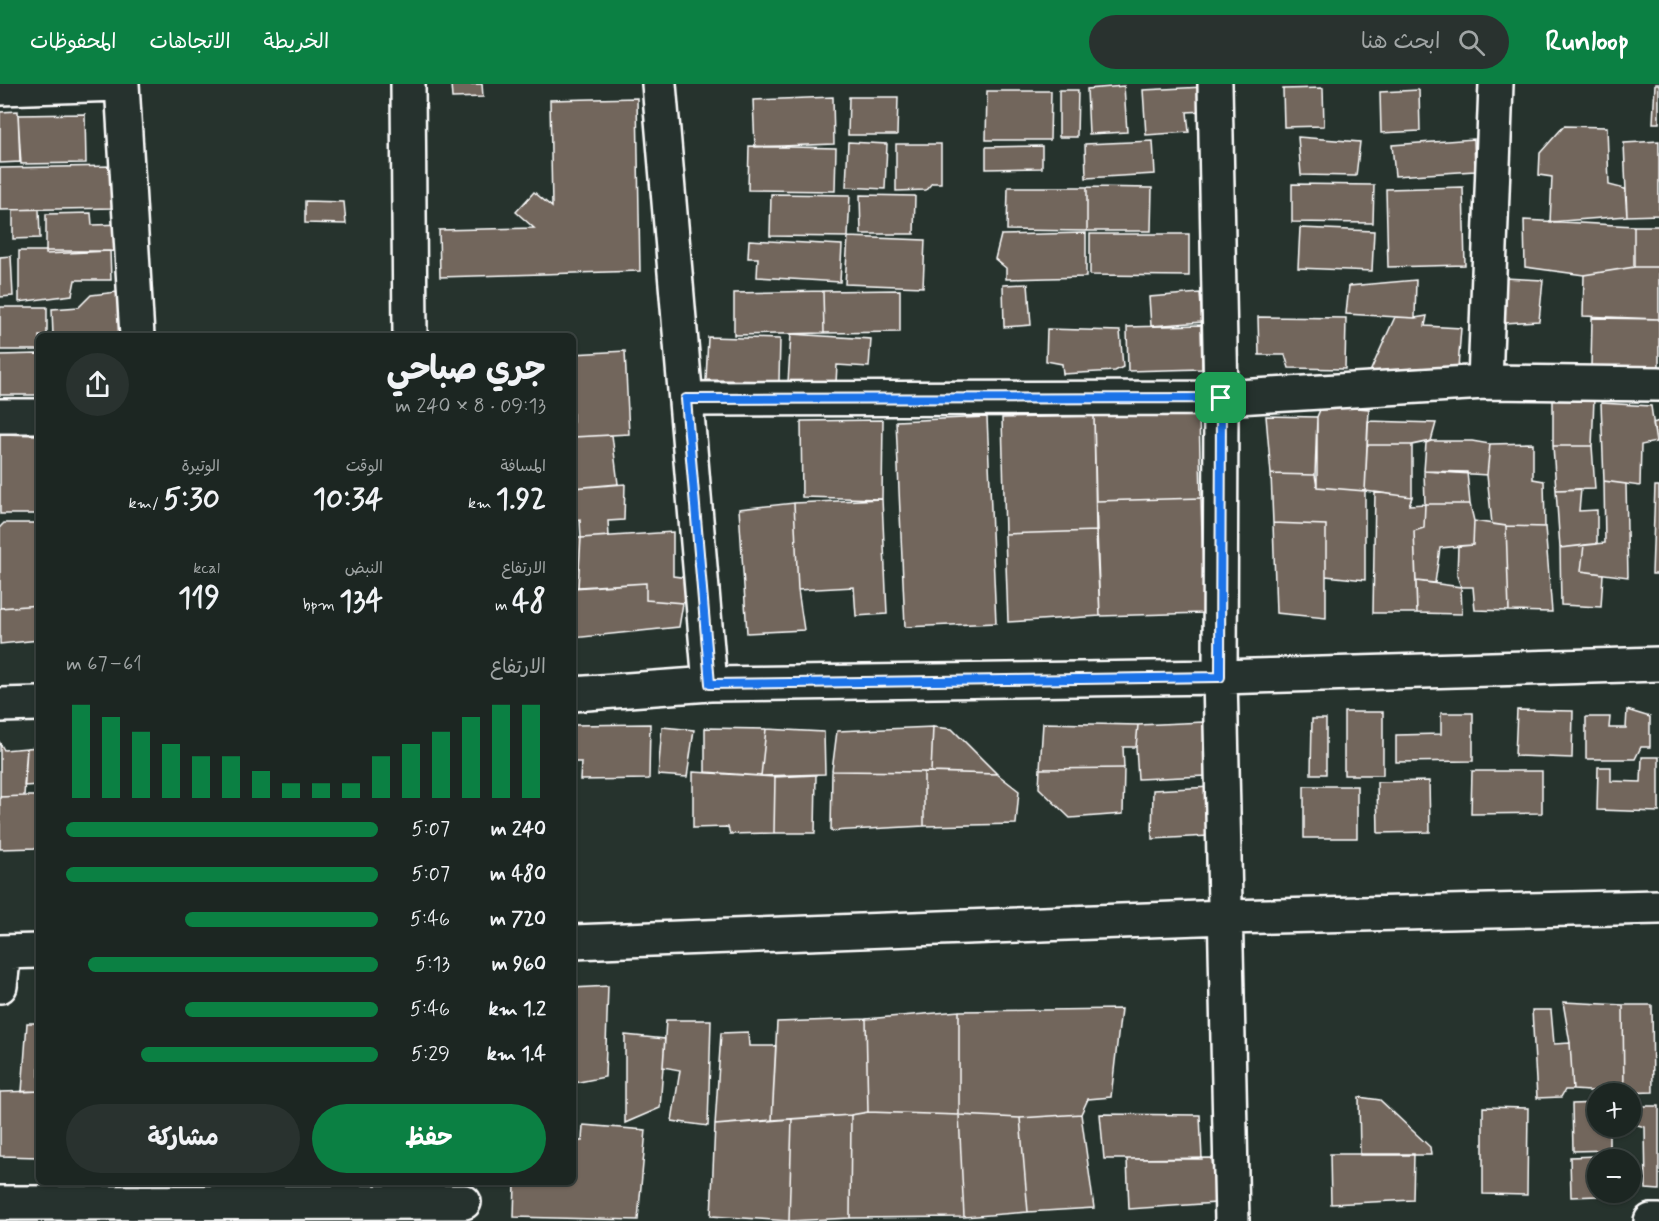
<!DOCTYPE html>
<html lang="ar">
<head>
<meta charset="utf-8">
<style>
	:root { --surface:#1c2622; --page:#29322f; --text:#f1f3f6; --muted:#a0a5a5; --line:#3a4340; --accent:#0b8043 }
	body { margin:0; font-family:Mynerve,"Playpen Sans Arabic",sans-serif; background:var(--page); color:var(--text); direction:rtl; height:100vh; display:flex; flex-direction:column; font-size:22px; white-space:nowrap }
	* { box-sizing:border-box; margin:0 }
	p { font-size:20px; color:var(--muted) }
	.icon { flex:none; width:33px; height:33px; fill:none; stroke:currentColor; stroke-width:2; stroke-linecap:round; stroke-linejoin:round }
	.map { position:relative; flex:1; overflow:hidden; direction:ltr }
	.drawer { position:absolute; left:36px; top:249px; width:540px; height:852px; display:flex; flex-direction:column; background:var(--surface); border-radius:9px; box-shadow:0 2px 4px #0004,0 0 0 2px var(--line); direction:rtl }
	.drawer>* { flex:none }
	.tools { position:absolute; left:1587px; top:999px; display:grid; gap:12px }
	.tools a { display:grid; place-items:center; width:54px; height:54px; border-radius:50%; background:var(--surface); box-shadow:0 2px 4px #0004,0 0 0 2px var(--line); font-size:30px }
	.pin { position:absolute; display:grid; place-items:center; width:51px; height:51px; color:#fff; margin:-26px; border-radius:12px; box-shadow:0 3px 9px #0006 }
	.round { display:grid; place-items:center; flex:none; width:63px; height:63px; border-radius:32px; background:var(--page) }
	.head { display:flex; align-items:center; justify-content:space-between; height:102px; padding:0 30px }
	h1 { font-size:33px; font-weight:700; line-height:45px }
	.figures { display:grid; grid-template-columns:repeat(3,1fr); gap:9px; height:102px; padding:6px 30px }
	.figures div { display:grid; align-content:center }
	.figures b { font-size:30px; font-weight:700 }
	.figures small { font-size:16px; font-weight:400 }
	.figures p { font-size:16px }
	.chart { height:168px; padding:12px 30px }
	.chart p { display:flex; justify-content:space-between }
	.chart svg { width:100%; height:108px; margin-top:6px; stroke:var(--accent); stroke-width:6 }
	.action { display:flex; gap:12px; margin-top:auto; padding:12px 30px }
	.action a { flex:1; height:69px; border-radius:36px; background:var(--accent); color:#fff; font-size:24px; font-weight:700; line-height:69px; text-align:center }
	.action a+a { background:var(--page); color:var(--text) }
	ul { padding:0 30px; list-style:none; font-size:20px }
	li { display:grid; grid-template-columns:96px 72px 1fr; align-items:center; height:45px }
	li i { height:15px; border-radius:8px; background:var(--accent) }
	header { display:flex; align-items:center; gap:36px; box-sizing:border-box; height:84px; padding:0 30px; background:var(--accent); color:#fff }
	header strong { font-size:28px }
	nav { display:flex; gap:33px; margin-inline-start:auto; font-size:21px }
	.search { width:420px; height:54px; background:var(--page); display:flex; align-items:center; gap:15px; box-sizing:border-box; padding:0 21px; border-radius:33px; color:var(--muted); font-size:22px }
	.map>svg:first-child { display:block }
</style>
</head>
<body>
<header>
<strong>Runloop</strong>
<div class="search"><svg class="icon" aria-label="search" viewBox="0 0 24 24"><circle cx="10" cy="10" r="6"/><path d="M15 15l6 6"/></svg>ابحث هنا</div>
<nav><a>الخريطة</a><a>الاتجاهات</a><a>المحفوظات</a></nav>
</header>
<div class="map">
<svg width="1659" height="1137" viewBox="0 0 1659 1137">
	<rect width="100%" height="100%" fill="#26332d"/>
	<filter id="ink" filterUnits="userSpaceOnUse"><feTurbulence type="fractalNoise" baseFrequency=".0167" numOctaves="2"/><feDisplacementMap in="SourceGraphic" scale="12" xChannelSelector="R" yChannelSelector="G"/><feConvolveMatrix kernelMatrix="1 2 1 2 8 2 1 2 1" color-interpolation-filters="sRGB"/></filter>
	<g filter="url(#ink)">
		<!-- building -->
		<path fill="#72665c" stroke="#fff" stroke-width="1.5" d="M451,0H482L483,13L452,14Z
			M1655,0H1659V39H1653Z
			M1124,2L1127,48L1089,50L1087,5Z
			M1204,3L1205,27L1187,28L1189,48L1146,51L1143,6Z
			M1323,4L1324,42L1284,43L1283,5Z
			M1059,6H1078L1077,53H1059Z
			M1419,6L1420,47L1381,49L1380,8Z
			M987,7H1051L1050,56H986Z
			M833,13L834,60L755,63L753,16Z
			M849,13H898L897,51H848Z
			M637,14L640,187L440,193L439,146L534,144L516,128L534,108L552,123L550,16Z
			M18,27L20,78L0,79V28Z
			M85,30L86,79L21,80L18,31Z
			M1564,42L1607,43L1609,101L1625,105L1627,132L1550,138L1552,93L1539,91L1540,69Z
			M1298,53L1360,58L1356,92L1301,91Z
			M1474,55L1475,87L1395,92L1392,61Z
			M1153,57L1155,90L1086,94L1085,60Z
			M1659,57V131L1627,132L1624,59Z
			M848,58L887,60L885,105L846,103Z
			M896,60H941V99H932L926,106L896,107Z
			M749,62L836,64L835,107L748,106Z
			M1042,62V84L986,85V63Z
			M115,82V124L0,126V84Z
			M1292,100L1374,101L1373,139L1292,138Z
			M1008,103H1087V147L1007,146Z
			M1087,103L1152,104L1151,147H1087Z
			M1463,103L1465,181L1388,183L1386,105Z
			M771,110L850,111L848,153L770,152Z
			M860,111L915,112L914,150H861Z
			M305,117L344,118L346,140L305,139Z
			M39,125L40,154L13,155V126Z
			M91,129L92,141L126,140V169L110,167L46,170V130Z
			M1524,136L1634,142V183L1584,191L1525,183Z
			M1634,142H1659V183H1634Z
			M1300,144L1374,147L1372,187L1298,184Z
			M1086,149V193L1006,195V184L995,175L1001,151Z
			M1090,150H1189V192L1090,191Z
			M848,153L925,156L923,203L845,200Z
			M749,156L842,161L840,198L757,193L758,174H748Z
			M19,167H110L111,196H75L72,211L19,218Z
			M11,172L13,212L0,213V173Z
			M1634,183H1659V235L1583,232L1584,191Z
			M1504,194L1543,196L1539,237L1504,239Z
			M1416,196L1415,234L1346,230L1349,202Z
			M1028,200L1031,241L1004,243L1003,201Z
			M900,206V248L824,249L823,207Z
			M823,207L824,249L734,251V209Z
			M117,208L123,252H53L52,225L79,223L91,211Z
			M1200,209L1202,238L1151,242L1149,213Z
			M0,223H47V252H39V266H0Z
			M1427,232L1425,242L1461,244L1458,284H1417L1370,288L1395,233L1415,234Z
			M1258,233L1346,234L1345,285L1289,284L1285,271H1259Z
			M1592,234L1659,235V284L1591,282Z
			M1201,241L1202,285L1128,287L1127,243Z
			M1047,245L1120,247L1123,283L1115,287L1063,290L1062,280L1046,277Z
			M791,250L871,255L869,283L837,281L836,299H788Z
			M708,253L780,255L779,297L706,296Z
			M625,267L629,350L573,353V270Z
			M39,270V311H0V271Z
			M1594,315L1592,362H1553V316Z
			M1601,319L1651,322L1656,358L1641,361L1640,402L1604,397Z
			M1322,321L1369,325L1365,407L1317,403V333Z
			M1199,330L1201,414L1096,417L1094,332Z
			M1094,332L1096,447L1005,450L1002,334Z
			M1266,332L1317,333L1315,391L1271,390Z
			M987,333L996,539L905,543L896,337Z
			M883,336L882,415L802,413L801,337Z
			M1368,337L1436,339L1431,357L1412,361H1367Z
			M1659,337V358H1656L1653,339Z
			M0,350L39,351V430H0Z
			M612,351L618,400L573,404V353Z
			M1431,357H1472L1490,360L1487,391L1424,387L1426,359Z
			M1533,359V395L1544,397L1545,443L1506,442L1492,440L1487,391L1490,360Z
			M1367,361H1412V413L1365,407Z
			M1553,362H1592L1595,405L1556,406Z
			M1424,387L1467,388L1470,420H1425Z
			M1271,390L1315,391L1317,403L1365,407V496L1326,492V441L1273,439Z
			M1604,397L1626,400L1628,493L1581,487L1584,461L1605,459Z
			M625,400L624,436L608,437L609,452L581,454L580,436L573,437V404Z
			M1655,402H1659V490H1652Z
			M1581,405L1579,427L1597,426V460L1560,464L1556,406Z
			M1375,408L1412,413L1409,421L1425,420L1424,444L1414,447L1417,529H1373Z
			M1201,414L1204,529L1100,532L1096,417Z
			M882,415L887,530L856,532L854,503L798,506L794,419Z
			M794,419L798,506L804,546L747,549L739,425Z
			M1425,420H1470L1474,437L1473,461L1440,464L1435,499L1416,497L1414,447L1424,444Z
			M1474,437L1506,442L1509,527L1475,526L1473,503H1461L1457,492L1458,462L1473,461Z
			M4,439H39V521L0,524V443Z
			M1273,439L1326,441V534L1276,529Z
			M1506,442L1545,443L1552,528L1509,527Z
			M1096,447L1100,532L1008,538L1005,450Z
			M673,448V492L696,495L695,512L683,519L646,516V499L578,503L581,454Z
			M573,454H581L578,503L573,504Z
			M1584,461L1581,487L1603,490L1601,523L1561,521L1560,464Z
			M1416,497L1461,503L1462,530L1417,529Z
			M646,499V516L683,519L679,543L573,554V504Z
			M39,521V556L0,560V524Z
			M1517,626L1573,627L1572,674L1515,672Z
			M1627,626L1650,633V663H1641L1635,675H1586V633H1610L1609,644H1626Z
			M1344,628H1383V691H1344Z
			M1441,629H1473V677L1396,678V651L1441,650Z
			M1312,635H1326V690H1311Z
			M1204,638L1206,692L1138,695L1136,663L1138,641Z
			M1043,639L1138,641L1136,663H1123L1124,684L1040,685Z
			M650,640L649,695L580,696L581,678H573V641Z
			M662,643L694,646L687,693L658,691Z
			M933,643L952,645L997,690L931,688Z
			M933,643L931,688L832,687L837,647Z
			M705,644L766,645L761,692L705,688Z
			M766,645L824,648L825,690L761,692Z
			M0,659L4,666L27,664L24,712L0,713Z
			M39,663V701L24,702L27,664Z
			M1642,673H1659V728L1597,726L1598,683H1611V697L1641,698Z
			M1124,684L1123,730L1070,734L1039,704L1040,685Z
			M832,687L924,688V742L831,747Z
			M1472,687H1542V729L1471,730Z
			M693,688L775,693L774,749L730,750L728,743L693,744Z
			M924,688L997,690L1019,707L1016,740L924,742Z
			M816,691L815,749H774L775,693Z
			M1429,697L1430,748L1378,749L1377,698Z
			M1304,702H1357V754H1304Z
			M1211,703L1209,752L1152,755L1153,706Z
			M24,712H39V764L0,765V713Z
			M608,902L605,993L574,999L575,951L573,904Z
			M1563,918L1623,921L1624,1009L1573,1006L1570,959Z
			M1623,921H1652L1653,1008L1624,1009Z
			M1121,925L1111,1013L1088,1015L1081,1030L1020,1034L959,1031V927Z
			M1532,926H1551L1554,960L1570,959L1573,1006H1565L1561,1013L1537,1014Z
			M959,927V1031L868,1028L866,935Z
			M866,935L868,1028L851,1031L772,1036L777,938Z
			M666,936H711L708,1042L672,1037L680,986L663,983Z
			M27,939H39V1007L22,1008Z
			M748,948L749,962H776L772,1036L715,1041L721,949Z
			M625,951L665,955L660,1024L625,1039Z
			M39,1007V1073L0,1072V1008Z
			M1359,1013L1380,1016L1430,1063L1431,1071H1360Z
			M1598,1019V1042H1609V1066L1573,1067L1572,1020Z
			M1630,1022H1659V1106L1646,1105L1645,1043L1630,1039Z
			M1483,1023L1528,1024L1527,1111L1483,1110Z
			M868,1028L959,1031L964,1133L850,1134L851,1031Z
			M1081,1030L1094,1124L1028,1128L1020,1034Z
			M1100,1030L1200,1031L1202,1075H1104Z
			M851,1031L850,1134L789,1137L792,1035Z
			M959,1031L1020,1034L1028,1128L964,1133Z
			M792,1035L789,1137L711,1132L715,1041Z
			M583,1041L646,1046L638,1136L514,1133L515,1098H573V1057H582Z
			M1330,1070H1414L1413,1116L1331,1120Z
			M1597,1072L1598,1112L1571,1113L1570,1073Z
			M1212,1074L1216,1119L1129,1125L1127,1075Z"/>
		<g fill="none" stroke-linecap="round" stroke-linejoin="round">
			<defs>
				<path id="minor" d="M122,0L137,252
					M408,0L410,252
					M659,0L710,600
					M1215,0L1221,314L1220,593L1232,1137
					M0,4L119,0
					M1485,298L1496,0
					M686,315L1221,314L1485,298L1659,300
					M0,332H39
					M573,610L710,600L1220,593L1659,580
					M0,621L39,620
					M573,858L1226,833L1659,823
					M0,868L39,867
					M0,902L4,868
					M0,1119L464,1118
					M1651,1137H1659"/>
			</defs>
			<!-- minor casing -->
			<use href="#minor" stroke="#fff" stroke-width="38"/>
			<!-- minor -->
			<use href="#minor" stroke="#26332d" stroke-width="33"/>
		</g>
	</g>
	<g fill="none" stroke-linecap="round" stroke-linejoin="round" filter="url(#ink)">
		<defs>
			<path id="route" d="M1221,314L1220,593L710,600L686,315Z"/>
		</defs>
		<!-- route casing -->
		<use href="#route" stroke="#fff" stroke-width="12"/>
		<!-- route -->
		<use href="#route" stroke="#1a73e8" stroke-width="8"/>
	</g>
</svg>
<div class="tools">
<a>+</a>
<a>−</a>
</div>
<div class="pin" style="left:1221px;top:314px;background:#1e9e55"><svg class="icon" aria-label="arrive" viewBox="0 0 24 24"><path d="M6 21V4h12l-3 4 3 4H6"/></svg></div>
<section class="drawer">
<div class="head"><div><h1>جري صباحي</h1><p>09:13 · 8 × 240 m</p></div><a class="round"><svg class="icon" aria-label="share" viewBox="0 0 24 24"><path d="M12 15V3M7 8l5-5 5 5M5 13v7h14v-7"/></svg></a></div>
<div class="figures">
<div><p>المسافة</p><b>1.92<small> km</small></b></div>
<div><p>الوقت</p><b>10:34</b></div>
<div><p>الوتيرة</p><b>5:30<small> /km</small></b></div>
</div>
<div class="figures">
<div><p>الارتفاع</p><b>48<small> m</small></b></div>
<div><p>النبض</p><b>134<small> bpm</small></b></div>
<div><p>kcal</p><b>119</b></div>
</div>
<div class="chart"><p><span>الارتفاع</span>61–67 m</p>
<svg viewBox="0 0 160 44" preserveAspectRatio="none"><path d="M5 44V6M15 44V11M25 44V17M35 44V22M45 44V27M55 44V27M65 44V33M75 44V38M85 44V38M95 44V38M105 44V27M115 44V22M125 44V17M135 44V11M145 44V6M155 44V6"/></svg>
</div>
<ul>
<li><b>240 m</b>5:07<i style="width:100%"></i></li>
<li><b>480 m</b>5:07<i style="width:100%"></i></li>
<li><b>720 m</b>5:46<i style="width:62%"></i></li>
<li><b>960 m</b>5:13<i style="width:93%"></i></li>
<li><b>1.2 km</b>5:46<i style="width:62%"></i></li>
<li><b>1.4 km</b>5:29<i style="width:76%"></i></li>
</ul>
<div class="action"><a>حفظ</a><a>مشاركة</a></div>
</section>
</div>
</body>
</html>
